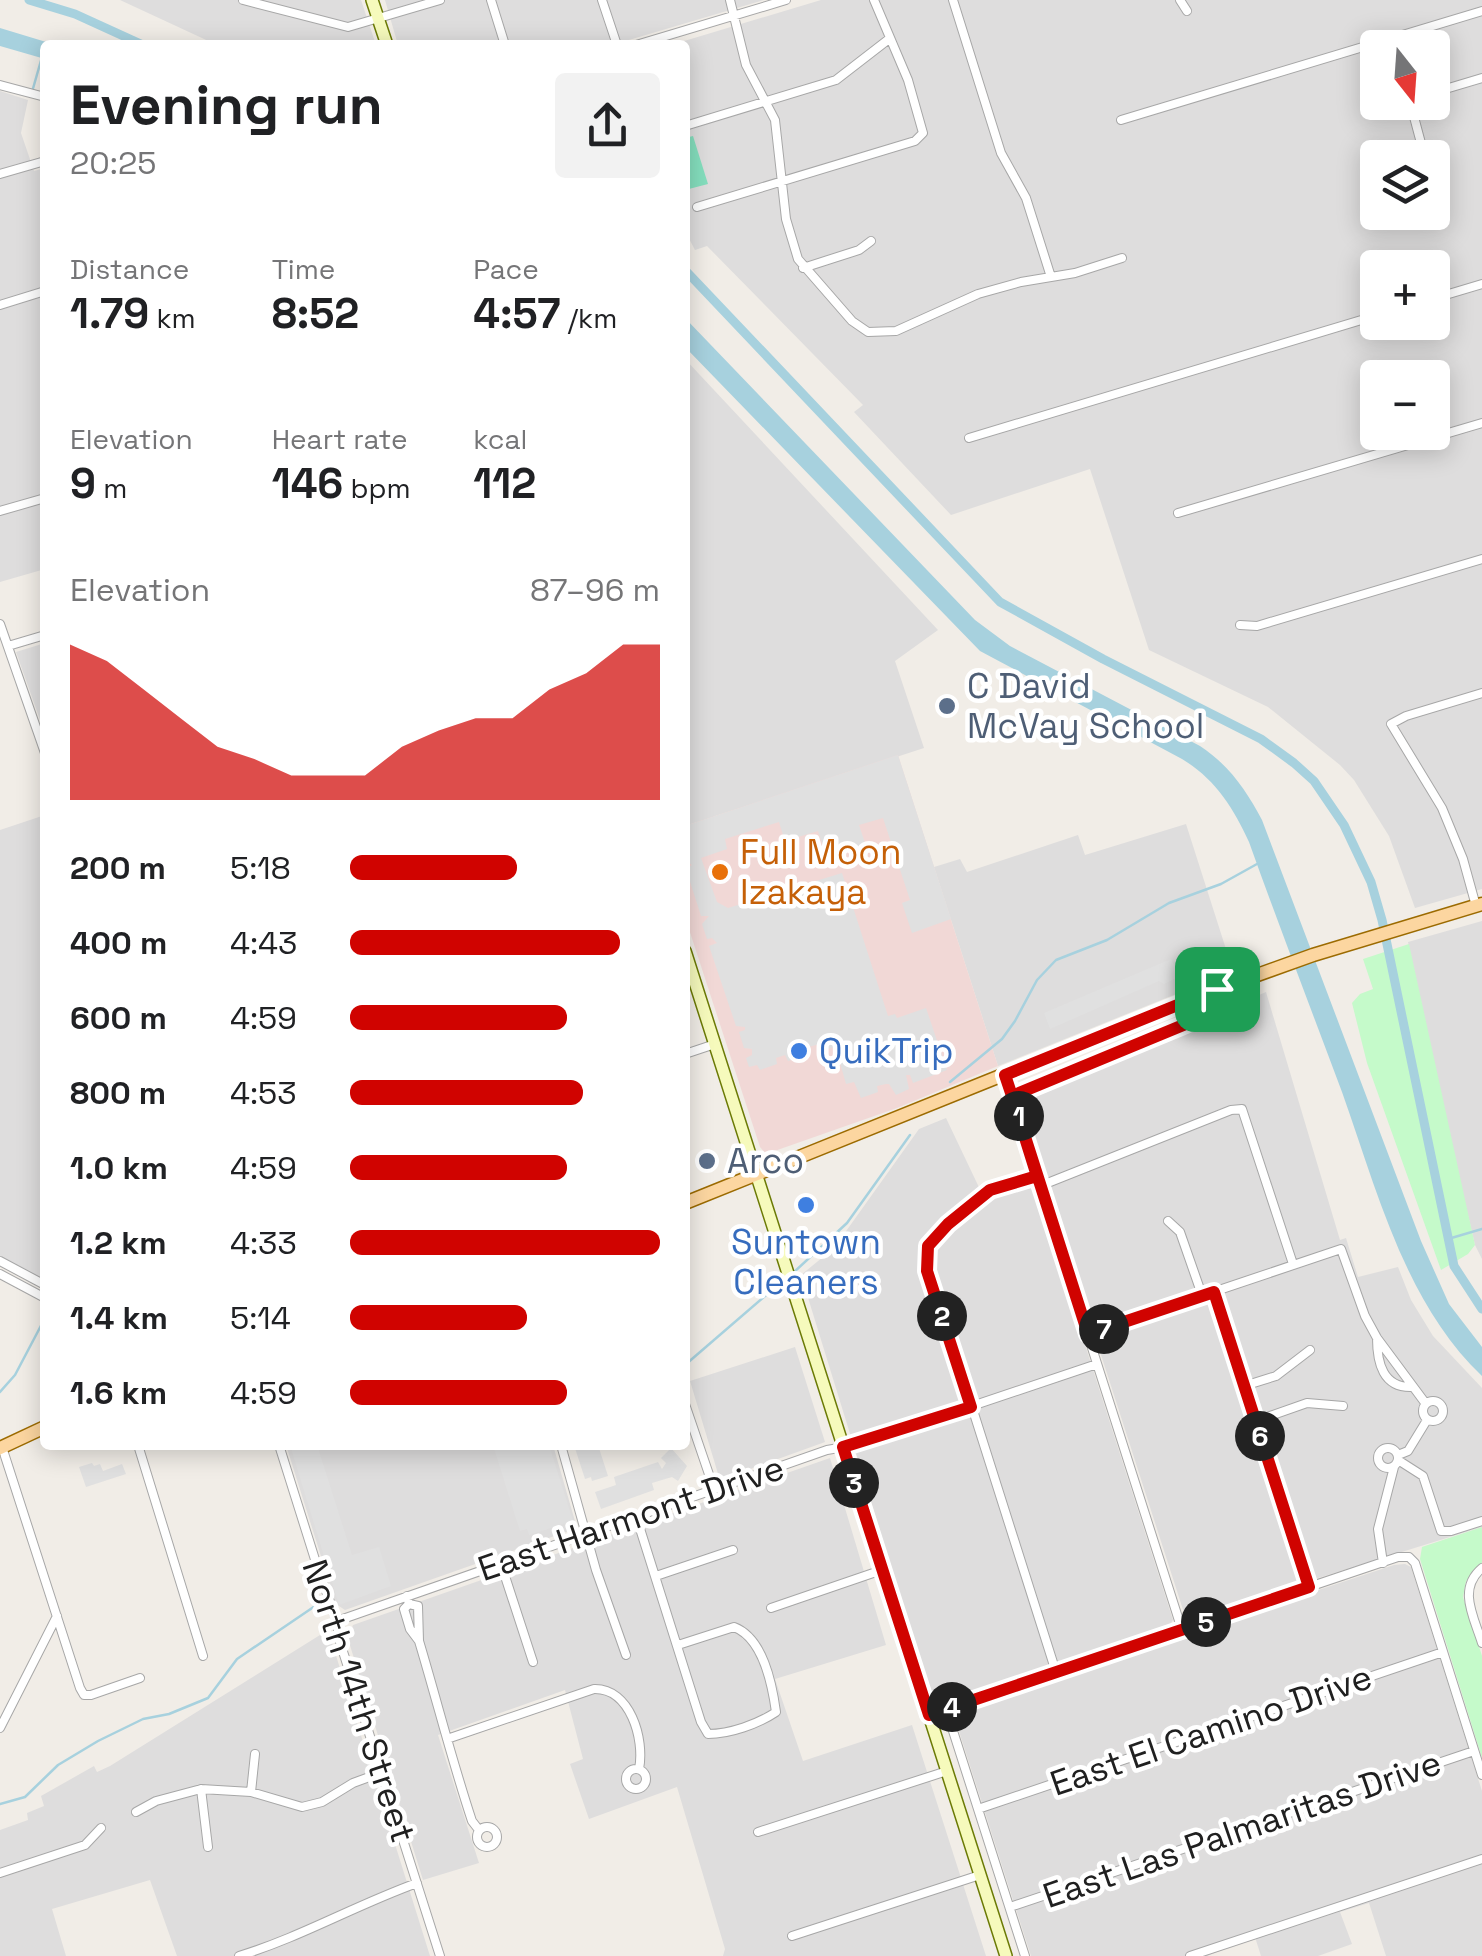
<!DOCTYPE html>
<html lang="en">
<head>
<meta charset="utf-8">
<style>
	:root { --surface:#fff; --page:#f2f2f2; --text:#202124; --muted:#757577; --accent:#d00300 }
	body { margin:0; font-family:"Space Grotesk",sans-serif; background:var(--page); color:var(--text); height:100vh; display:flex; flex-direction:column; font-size:38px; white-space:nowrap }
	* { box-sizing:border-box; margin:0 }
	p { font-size:32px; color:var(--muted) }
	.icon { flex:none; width:55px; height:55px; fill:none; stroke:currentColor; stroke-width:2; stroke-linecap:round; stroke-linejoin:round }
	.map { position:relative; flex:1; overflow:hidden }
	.details { position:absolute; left:40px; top:40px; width:650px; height:1410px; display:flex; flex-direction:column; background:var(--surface); border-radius:10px; box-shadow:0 5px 25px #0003 }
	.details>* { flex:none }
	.needle { width:65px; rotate:163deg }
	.controls { position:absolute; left:1360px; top:30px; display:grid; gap:20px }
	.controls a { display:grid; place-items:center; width:90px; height:90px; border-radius:10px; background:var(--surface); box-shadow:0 5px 25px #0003; font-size:50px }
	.pin { position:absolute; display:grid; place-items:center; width:85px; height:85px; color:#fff; margin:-42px; border-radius:20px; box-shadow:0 5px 15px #0006 }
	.km { position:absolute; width:50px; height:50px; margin:-25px; border-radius:50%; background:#222; color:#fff; font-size:28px; line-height:50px; text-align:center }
	.round { display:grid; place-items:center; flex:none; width:105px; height:105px; border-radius:10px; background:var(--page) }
	.overview { display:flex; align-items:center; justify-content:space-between; height:170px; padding:0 30px }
	h1 { font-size:55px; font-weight:700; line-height:75px }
	.figures { display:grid; grid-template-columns:repeat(3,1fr); gap:15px; height:170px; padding:10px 30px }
	.figures div { display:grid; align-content:center }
	.figures b { font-size:42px; font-weight:700 }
	.figures small { font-size:28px; font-weight:400 }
	.figures p { font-size:28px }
	.chart { height:280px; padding:20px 30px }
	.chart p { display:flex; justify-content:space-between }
	.chart svg { width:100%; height:180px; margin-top:10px; fill:var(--accent); opacity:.7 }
	ul { padding:0 30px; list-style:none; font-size:32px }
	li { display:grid; grid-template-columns:160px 120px 1fr; align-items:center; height:75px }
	li i { height:25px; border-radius:12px; background:var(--accent) }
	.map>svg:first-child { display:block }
</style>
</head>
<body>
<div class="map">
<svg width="1482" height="1956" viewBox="0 0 1482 1956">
	<rect width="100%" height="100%" fill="#f1ede7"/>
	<!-- residential -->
	<path fill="#dedddd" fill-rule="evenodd" d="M120,0H361L376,45H217Z
		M385,0H764L612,45H398Z
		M821,0H1482V889L1415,908L1389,836L1354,780L1340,765L1268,707L1149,650L1090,469L951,515L854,412L863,405L707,246L695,250L685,231V45H671ZM1378,48H1432V102H1378ZM1378,158H1432V212H1378ZM1378,268H1432V322H1378ZM1378,378H1432V432H1378Z
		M0,91L28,100L21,133L34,171L45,168V569L0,582Z
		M685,359L938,630L895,661L924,748L685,826Z
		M45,643V734L16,652Z
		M45,815V1281L0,1256V830Z
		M1186,824L1233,971L998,1066L934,867L960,859L967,872L1078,835L1085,855Z
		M1482,921V1259L1475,1245L1459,1177L1408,942Z
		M1266,992L1340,1240L1346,1238L1358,1277L1398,1267L1411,1300L1433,1336L1482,1388V1527L1186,1619L1020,1103L1021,1097Z
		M946,1118L985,1200L1031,1183L1034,1185L1173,1620L1168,1628L942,1702L931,1696L801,1275L834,1248L919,1129Z
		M795,1347L825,1442L722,1479L719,1477L690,1381Z
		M286,1445H553L577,1528L345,1610L336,1604Z
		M830,1458L886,1645L775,1679L803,1761L912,1725L986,1956H723L725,1949L677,1787L589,1819L570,1764L583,1759L565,1690L438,1735L479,1863L423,1880L348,1639L353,1625Z
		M1405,1564L1411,1567L1482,1791V1956H1386L1369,1903L1340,1912L1352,1944L1318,1956H1261L1255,1937L1207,1956H1031L957,1725L955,1715L959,1709L1394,1565Z
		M328,1630L430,1956H177L150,1880L52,1909L66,1956H0V1830L28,1820L27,1813L44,1806L41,1796L94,1766L97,1772L110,1766Z"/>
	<!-- commercial -->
	<path fill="#f1d8d6" d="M898,755L998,1066L897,1108L766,1154L760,1147L685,917V826Z"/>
	<!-- park -->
	<path fill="#c5faca" d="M1409,944L1475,1245L1468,1254L1441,1270L1367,1063L1352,1003L1360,994L1373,989L1363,959Z
		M1482,1527V1563L1466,1581L1463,1597L1482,1656V1758L1420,1559L1422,1547Z"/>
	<!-- pitch -->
	<path fill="#85dfbe" d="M693,136L708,184L685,190V138Z"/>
	<!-- parking -->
	<path fill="#e0e0e0" d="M898,755L951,919L912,933L902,903L910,900L883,818L859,825L866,846L827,858L818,831L785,841L779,822L725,839L727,849L701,858L717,902L728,908L842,873L888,1016L895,1014L897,1018L926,1008L947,1070L913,1083L910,1075H906L909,1089L896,1095L889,1084H886L877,1086L878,1092L861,1098L854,1082L846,1084L836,1049L843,1046L837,1038L838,1046L824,1050L820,1044L804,1048L806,1055L788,1061L785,1055L776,1058L777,1064L760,1070L757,1065L749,1067L746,1058L752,1055V1049L744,1048L739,1032L745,1030V1027L736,1026L709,946L717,943L712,938L707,939L702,924L709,916H701L686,869L692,865L685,860V826Z
		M1171,959L1180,976L1164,984L1159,981L1050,1029L1044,1013Z
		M290,1445H317L352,1555L379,1547L391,1586L339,1605Z
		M493,1445H549L573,1521L529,1535L527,1529L520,1531Z
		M574,1445H598L608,1476L592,1481L591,1477L585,1479Z
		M671,1448L687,1466L678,1481L672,1477L652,1483L654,1490L601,1509L595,1492L616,1485L614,1477L658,1462L662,1469L666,1463L661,1458Z
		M92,1463L94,1466L100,1464L103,1471L122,1464L126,1474L86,1487L79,1467Z"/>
	<!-- water -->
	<path fill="#a7d1de" d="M0,28L56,45H45V59L0,46Z
		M685,318L975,620L1010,646L1200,746C1229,765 1246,790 1262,820L1421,1241L1449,1304L1482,1347V1376C1405,1303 1377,1190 1342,1092C1311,1009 1279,926 1249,842C1233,807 1215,779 1182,759L980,651L685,347Z"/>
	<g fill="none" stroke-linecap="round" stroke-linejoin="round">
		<!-- stream -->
		<path stroke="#a7d1de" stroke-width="2.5" d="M32,92L42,57
			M950,1082L1002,1039L1015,1021L1037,980L1056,960L1107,940L1169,903L1221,884L1257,864
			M1448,1239L1482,1229
			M793,1273L847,1223L910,1135
			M685,1365L786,1278
			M0,1392L15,1375L45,1318
			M0,1804L25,1797L58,1765L98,1741L143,1719L169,1714L208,1698L237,1659L318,1604"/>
		<!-- canal -->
		<path stroke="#a7d1de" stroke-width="9" d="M29,0L75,14L143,45
			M685,270L1000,602L1103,659L1261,739L1294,763L1314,781L1344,825L1371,882L1382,920L1454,1266L1482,1309"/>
		<defs>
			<path id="street" d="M243,0L348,27L440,0
				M491,0L505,45
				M602,0L617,45
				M730,0L746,65L775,120L786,219L798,259L852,321L868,332L896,331L978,294L1021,282L1075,273L1122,258
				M953,0L1001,153L1026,198L1051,277
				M1180,0L1187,11
				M636,45L786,0
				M0,85L45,97
				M1432,93L1482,78
				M1410,102L1425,158
				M1121,120L1482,11
				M685,126L836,80L889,39
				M0,174L45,161
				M697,207L915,141L923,133L908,80L874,0
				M803,268L859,250L871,241
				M1432,299L1482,284
				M0,305L45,291
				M969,438L1378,315
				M0,511L45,498
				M1178,513L1482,423
				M0,624L45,753
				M1240,625L1257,626L1482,559
				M8,646L45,635
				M1476,906L1463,859L1442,808L1391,724L1406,716L1482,693
				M685,1054L715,1044
				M1005,1075L1182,1630
				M1012,1096L1221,1009L1217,989
				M1037,1175C1021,1181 1004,1184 990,1191C967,1202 927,1236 926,1262L1056,1672
				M1040,1186L1231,1110L1242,1109L1293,1264
				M1168,1221L1180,1232L1202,1295
				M0,1261L45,1285
				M0,1274L45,1298
				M1214,1292L1309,1587
				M1088,1334L1341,1249L1365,1316L1377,1338L1426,1404
				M1377,1338C1377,1363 1383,1388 1412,1387
				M1244,1386L1276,1376L1310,1350
				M1423 1411a10 10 0 1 1 20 0a10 10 0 1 1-20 0Z
				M685,1404L714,1489
				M1256,1421L1307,1403L1343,1406
				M138,1445L203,1656
				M279,1445L318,1569L337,1621L339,1639L440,1956
				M561,1445L596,1570L626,1655
				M2,1447L80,1688L84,1695H91L140,1678
				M1378 1458a10 10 0 1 1 20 0a10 10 0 1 1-20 0Z
				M1398,1455L1408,1451L1427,1420
				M1398,1460L1423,1476L1441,1531H1451L1482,1521
				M636,1516L701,1722L708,1734C730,1734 758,1724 776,1712C772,1683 763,1638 734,1627L678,1645
				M1383,1563L1378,1529L1394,1467
				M501,1564L533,1662
				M1482,1568C1457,1589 1474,1617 1482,1643
				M656,1576L733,1550
				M407,1596L409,1604L404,1609L410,1629L419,1641C437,1701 452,1761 472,1821L479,1830
				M409,1604L418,1606L419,1641
				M771,1608L882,1570
				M337,1621L827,1450L856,1445L1097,1364
				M946,1709L1025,1956
				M929,1715L1398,1557H1409L1415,1563L1482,1775
				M0,1728L57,1616
				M447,1739L594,1689C630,1688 645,1739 639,1769
				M626 1779a10 10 0 1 1 20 0a10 10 0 1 1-20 0Z
				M201,1789L208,1847
				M251,1792L255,1754
				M978,1809L1443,1652
				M136,1812L156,1801L201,1789L251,1792L302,1807L322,1802L353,1783L383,1772
				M477 1837a10 10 0 1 1 20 0a10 10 0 1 1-20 0Z
				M758,1832L947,1771
				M0,1873L85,1845L101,1828
				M1010,1907L1474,1751
				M792,1936L980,1875
				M239,1956C301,1937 356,1905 417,1883
				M1190,1956L1482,1859"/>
			<path id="secondary" d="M372,0L387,45
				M685,951L1006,1956"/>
			<path id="primary" d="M685,1203L1199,996L1313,955L1482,904
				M0,1448L45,1427"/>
		</defs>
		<!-- street casing -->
		<use href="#street" stroke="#a7a7a7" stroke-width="10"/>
		<!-- secondary casing -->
		<use href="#secondary" stroke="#6b7a05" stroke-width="14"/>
		<!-- primary casing -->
		<use href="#primary" stroke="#9c6b00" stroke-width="15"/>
		<!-- street -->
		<use href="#street" stroke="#fff" stroke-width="8"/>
		<!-- secondary -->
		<use href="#secondary" stroke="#f6fabc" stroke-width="11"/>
		<!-- primary -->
		<use href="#primary" stroke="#fcd6a0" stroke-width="12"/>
	</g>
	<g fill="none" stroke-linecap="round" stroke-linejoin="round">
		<defs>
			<path id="route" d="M1217,989L1222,1009L1012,1096L1037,1176L990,1190L948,1224L928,1246L927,1271L971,1407L843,1447L929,1715L1309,1587L1214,1292L1088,1334L1012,1096L1005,1075L1217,989"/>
		</defs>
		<!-- route casing -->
		<use href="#route" stroke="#fff" stroke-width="20"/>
		<!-- route -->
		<use href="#route" stroke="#d00300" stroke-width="12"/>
	</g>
	<!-- markers -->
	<g fill="#5c6f8a" stroke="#fff" stroke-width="4">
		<circle cx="947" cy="706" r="10"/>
		<circle cx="707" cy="1161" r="10"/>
	</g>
	<circle fill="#e8710a" stroke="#fff" stroke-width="4" cx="720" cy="872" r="10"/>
	<g fill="#3f7fe0" stroke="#fff" stroke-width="4">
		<circle cx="799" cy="1051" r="10"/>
		<circle cx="806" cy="1205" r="10"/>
	</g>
	<g text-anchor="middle" stroke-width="9" stroke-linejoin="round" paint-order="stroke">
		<!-- service labels -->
		<g font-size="35" fill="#4e5e75" stroke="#fff" text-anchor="start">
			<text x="967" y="698">C David<tspan x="967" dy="40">McVay School</tspan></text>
			<text x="727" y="1173">Arco</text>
		</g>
		<!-- food labels -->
		<g font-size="35" fill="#c56008" stroke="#fff" text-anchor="start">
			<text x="740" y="864">Full Moon<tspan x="740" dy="40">Izakaya</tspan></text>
		</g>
		<!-- shop labels -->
		<g font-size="35" fill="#366cbe" stroke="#fff" text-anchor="start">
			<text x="819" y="1063">QuikTrip</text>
			<text x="806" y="1254" text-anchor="middle">Suntown<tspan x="806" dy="40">Cleaners</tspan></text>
		</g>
		<!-- street labels -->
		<g font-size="35" fill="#202020" stroke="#fff">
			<text transform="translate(631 1518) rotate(-19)" y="12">East Harmont Drive</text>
			<text transform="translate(359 1701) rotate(72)" y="12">North 14th Street</text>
			<text transform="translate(1211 1730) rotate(-19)" y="12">East El Camino Drive</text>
			<text transform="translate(1242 1829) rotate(-19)" y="12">East Las Palmaritas Drive</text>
		</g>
	</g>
</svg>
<div class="controls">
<a><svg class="needle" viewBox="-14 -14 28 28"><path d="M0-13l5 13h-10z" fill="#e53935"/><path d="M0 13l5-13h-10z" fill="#757577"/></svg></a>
<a><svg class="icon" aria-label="layers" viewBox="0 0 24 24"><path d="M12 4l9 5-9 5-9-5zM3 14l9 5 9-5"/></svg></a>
<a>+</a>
<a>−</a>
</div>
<div class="pin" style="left:1217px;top:989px;background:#1e9e55"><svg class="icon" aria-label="arrive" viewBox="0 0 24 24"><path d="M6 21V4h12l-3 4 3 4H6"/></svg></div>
<b class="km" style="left:1019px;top:1116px">1</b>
<b class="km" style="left:942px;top:1316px">2</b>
<b class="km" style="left:854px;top:1483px">3</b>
<b class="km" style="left:952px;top:1707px">4</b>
<b class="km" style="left:1206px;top:1622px">5</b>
<b class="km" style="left:1260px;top:1436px">6</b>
<b class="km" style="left:1104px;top:1329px">7</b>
<section class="details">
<div class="overview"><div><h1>Evening run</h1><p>20:25</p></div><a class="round"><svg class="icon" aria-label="share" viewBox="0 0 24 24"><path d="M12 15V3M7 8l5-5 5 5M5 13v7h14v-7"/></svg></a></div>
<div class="figures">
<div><p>Distance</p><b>1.79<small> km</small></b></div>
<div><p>Time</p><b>8:52</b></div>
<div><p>Pace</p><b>4:57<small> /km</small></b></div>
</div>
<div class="figures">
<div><p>Elevation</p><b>9<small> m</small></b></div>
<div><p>Heart rate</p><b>146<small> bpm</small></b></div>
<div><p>kcal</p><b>112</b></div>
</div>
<div class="chart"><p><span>Elevation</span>87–96 m</p>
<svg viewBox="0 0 160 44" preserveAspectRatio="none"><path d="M0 44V6L10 10L20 17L30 24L40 31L50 34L60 38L70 38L80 38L90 31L100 27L110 24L120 24L130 17L140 13L150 6L160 6V44z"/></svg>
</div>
<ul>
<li><b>200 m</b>5:18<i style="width:54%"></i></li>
<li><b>400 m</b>4:43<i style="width:87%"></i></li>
<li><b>600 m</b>4:59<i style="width:70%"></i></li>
<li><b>800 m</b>4:53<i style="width:75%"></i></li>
<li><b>1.0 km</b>4:59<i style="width:70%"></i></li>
<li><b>1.2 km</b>4:33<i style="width:100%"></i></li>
<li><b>1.4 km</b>5:14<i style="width:57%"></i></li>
<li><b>1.6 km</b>4:59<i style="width:70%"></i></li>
</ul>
</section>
</div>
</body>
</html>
